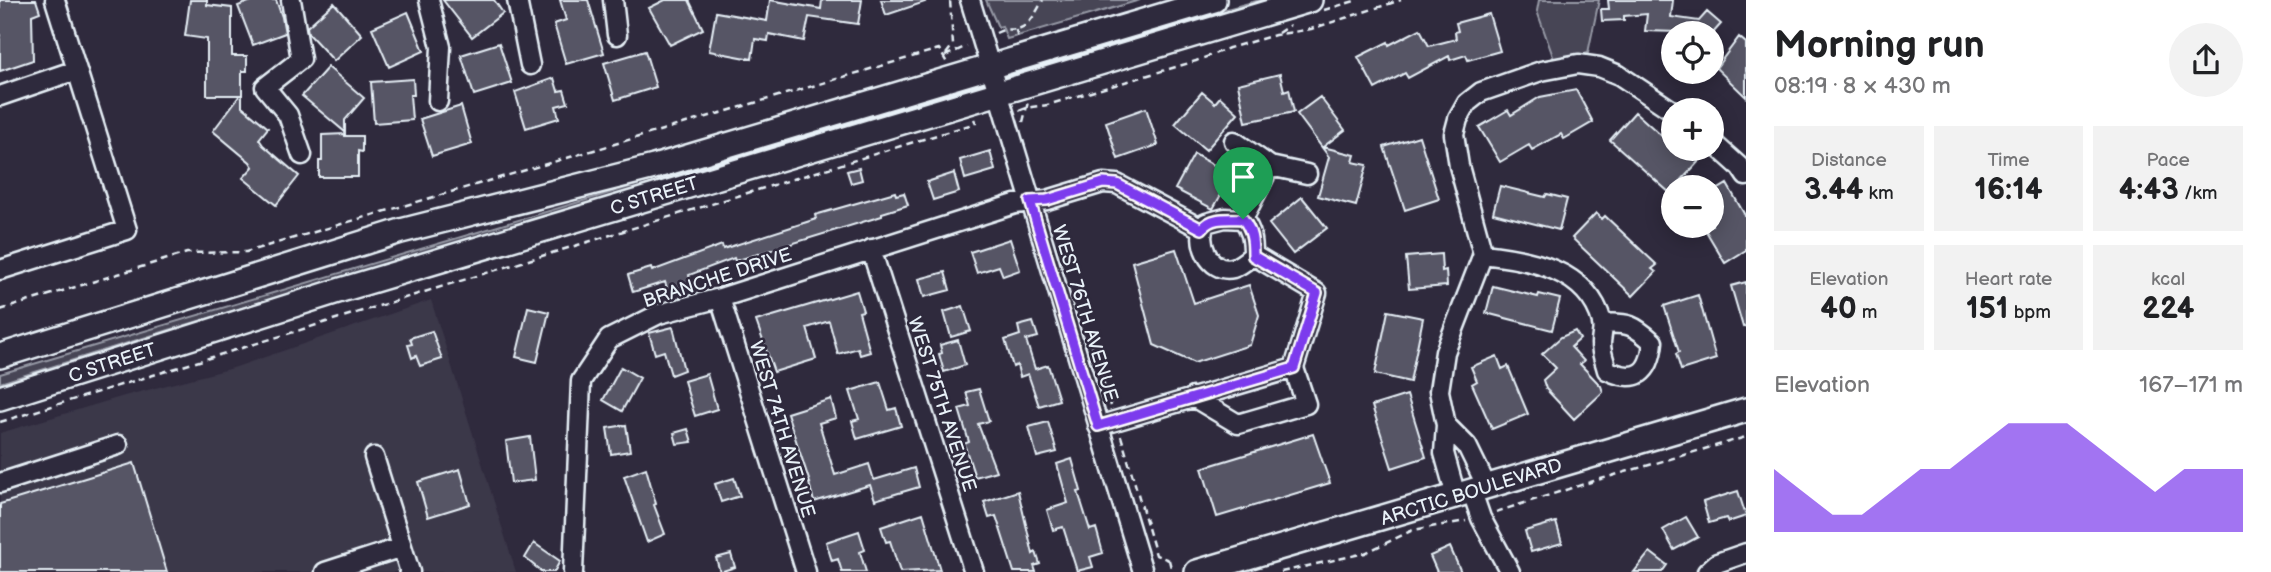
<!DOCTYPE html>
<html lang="en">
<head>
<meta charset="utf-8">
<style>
	:root { --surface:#fff; --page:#f2f2f2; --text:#202124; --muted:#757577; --accent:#7c3aed }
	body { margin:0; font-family:"Balsamiq Sans",sans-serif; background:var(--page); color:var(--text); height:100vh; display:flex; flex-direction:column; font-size:26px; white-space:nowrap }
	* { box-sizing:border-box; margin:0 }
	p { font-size:23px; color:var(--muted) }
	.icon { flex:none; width:38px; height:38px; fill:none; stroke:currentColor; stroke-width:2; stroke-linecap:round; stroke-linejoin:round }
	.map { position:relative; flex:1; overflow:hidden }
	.sheet { display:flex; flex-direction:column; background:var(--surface); width:525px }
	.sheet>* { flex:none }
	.buttons { position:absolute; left:1661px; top:21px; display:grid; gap:14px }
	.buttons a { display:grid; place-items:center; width:63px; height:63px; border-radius:50%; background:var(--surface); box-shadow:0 4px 18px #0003; font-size:35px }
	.pin { position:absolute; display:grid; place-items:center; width:60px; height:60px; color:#fff; margin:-72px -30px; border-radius:50% 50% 50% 0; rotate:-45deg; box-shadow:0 0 7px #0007 }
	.pin .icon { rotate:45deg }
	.round { display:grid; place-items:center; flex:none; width:74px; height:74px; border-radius:37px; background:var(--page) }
	.head { display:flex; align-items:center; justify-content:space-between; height:119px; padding:0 28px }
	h1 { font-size:38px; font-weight:700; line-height:52px }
	.figures { display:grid; grid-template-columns:repeat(3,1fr); gap:10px; height:119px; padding:7px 28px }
	.figures div { display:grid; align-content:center; border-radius:0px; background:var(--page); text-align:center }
	.figures b { font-size:30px; font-weight:700 }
	.figures small { font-size:19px; font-weight:400 }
	.figures p { font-size:19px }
	.chart { height:196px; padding:14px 28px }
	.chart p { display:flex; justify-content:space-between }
	.chart svg { width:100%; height:126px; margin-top:7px; fill:var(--accent); opacity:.7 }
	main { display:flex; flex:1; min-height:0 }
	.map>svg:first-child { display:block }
</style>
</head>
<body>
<main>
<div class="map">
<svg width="1746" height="572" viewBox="0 0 1746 572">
	<rect width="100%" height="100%" fill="#2f2a3d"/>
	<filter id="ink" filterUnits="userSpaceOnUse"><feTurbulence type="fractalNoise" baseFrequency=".0143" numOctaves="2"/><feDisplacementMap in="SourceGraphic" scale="14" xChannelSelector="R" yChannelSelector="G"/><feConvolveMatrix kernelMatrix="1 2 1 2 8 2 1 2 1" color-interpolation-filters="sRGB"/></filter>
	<g filter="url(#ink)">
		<!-- built -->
		<path fill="#3b3749" d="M431,300L516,572H0V433L124,396L233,368Z"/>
		<!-- green -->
		<path fill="#464455" stroke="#979aa6" stroke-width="2" d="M986,0H1140L1007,39L1002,26L998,27Z
			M1260,0H1273L1153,36L1223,10Z
			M1539,0H1599L1588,53L1555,62L1537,11Z
			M845,123L787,145L169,330L0,383V374Z"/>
		<!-- building -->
		<path fill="#575565" stroke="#e8f1f8" stroke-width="2" d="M0,0H36L40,12L32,15L33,60L0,71Z
			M190,0H207V5L232,8V56H247V71H242V106L268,128L259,139L263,145L299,176L276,205L243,178L253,167L250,162L213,131L240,95H207V39L185,36Z
			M254,0H276L282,17L285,33L253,45L238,6Z
			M443,0H494L503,13L472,37Z
			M560,0H588L604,53L566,64L554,24L566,20Z
			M665,0H689L703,29L670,45L649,8Z
			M770,0L821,9L822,0H862L858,24L809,17L804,41L769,34L768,41L755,39L752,59L709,51L716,12L767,21Z
			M881,0H924L925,2L886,15Z
			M1608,0H1673L1671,17L1699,21L1707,12L1721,24L1713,33L1645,31L1647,14L1624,16V20L1602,21L1601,9H1609Z
			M334,3L362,35L334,61L308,33L307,27Z
			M408,12L424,51L389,67L372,28Z
			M1489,14L1500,51L1468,60L1466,55L1450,60L1449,56L1408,78L1405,73L1375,89L1358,57L1388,42L1389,45L1420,29L1429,46L1456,39L1455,32L1458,31L1456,23Z
			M1739,37L1746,43V97L1716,68Z
			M499,43L512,83L474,95L461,55Z
			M645,51L656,87L615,100L604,63Z
			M328,67L364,98L345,120V132L302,96Z
			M1280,74L1284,91L1289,89L1294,112L1246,122L1238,84Z
			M554,78L558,91L564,90L568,103L556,106L559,118L526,128L515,92Z
			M413,79L414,95H410L412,120L374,123L371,82Z
			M1576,90L1593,122L1564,139L1561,134L1532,150L1529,145L1500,162L1479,127L1508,110L1511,115L1540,97Z
			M1202,92L1215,103L1220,97L1238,113L1206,150L1175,124Z
			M1320,97L1345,130L1323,147L1355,155L1353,162L1367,165L1356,206L1318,196L1329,157L1297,114Z
			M461,106L472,144L432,156L420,119Z
			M1146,108L1158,145L1118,159L1106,122Z
			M1635,112L1673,146V149H1686L1699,161L1670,193L1610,140Z
			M345,134V136H362V152L358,151V177H319V161H322V135Z
			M1419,136L1439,199L1405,210L1384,147Z
			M990,151L995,170L965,179L960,160Z
			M1194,154L1232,175L1213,209L1175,189Z
			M859,168L862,180L851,183L847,171Z
			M954,173L959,192L933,200L927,182Z
			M1727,184L1746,217V250L1725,263L1703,226H1712V193Z
			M1500,186L1545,197L1547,194L1567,199L1559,230L1493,213Z
			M895,192L896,195L904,193L908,205L882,213V216L735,261L734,258L689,275L691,283L668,291L665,282L633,292L628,275L651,268L652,271L722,245L723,249L816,219L815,215Z
			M1302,197L1327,228L1293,254L1269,224Z
			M1596,213L1602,219L1605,216L1657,265L1652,269L1656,272L1633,296L1572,238Z
			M1010,239L1020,270L1003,276L999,266L977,273L970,252Z
			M1176,249L1194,303L1249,285L1259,315L1250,345L1194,363L1154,345L1132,262Z
			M1441,254L1442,271L1446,270L1447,286L1409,289L1406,257Z
			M945,272L950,290L924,297L919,279Z
			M1746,282V326L1743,327L1731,286Z
			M1493,286L1538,297L1539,294L1560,299L1552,330L1486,313Z
			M857,291L863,311L859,312L870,352L860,355L858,348L838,354L829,321L807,328L816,359L774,372L756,321Z
			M1698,295L1716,359L1681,370L1676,354L1679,352L1664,306Z
			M963,306L971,331L951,337L944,312Z
			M528,307L549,312L537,362L516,357Z
			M1388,311L1423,318L1410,382L1375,374Z
			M1033,322L1038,337L1026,340L1035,369L1048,365L1059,400L1039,406L1028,374L1020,377L1017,365L1013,367L1005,340L1020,335L1018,326Z
			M673,327L684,370L671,375L664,351L655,354L649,333Z
			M432,331L442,359L420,366L416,356L412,358L408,345L412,344L410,338Z
			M1575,331L1580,339L1571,347L1584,361L1580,364L1601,386L1603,392L1574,419L1546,389L1543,380L1556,368L1542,354L1561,337Z
			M958,340L965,365L944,372L939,354L942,353L940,345Z
			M1497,356L1502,369L1508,366L1528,414L1492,429L1472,384L1477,381L1471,367Z
			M621,367L640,378L622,411L603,400Z
			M707,374L717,409L695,416L684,381Z
			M880,382L889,410L896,408L901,426L857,439L852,421L859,419L850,391Z
			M979,389L989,421L978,424L996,471L975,477L964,444L969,442L959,409L970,406L966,392Z
			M1407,395L1426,457L1392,468L1372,406Z
			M831,399L836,418L819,423L835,475L869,464L874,480L914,468L919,487L875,500L870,485L814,502L809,483H810L787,413Z
			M1048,422L1057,452L1037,457L1029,427Z
			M626,425L630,451L611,454L607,428Z
			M688,429L692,442L677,444L674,433Z
			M1313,434L1330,483L1217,517L1202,468Z
			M530,437L535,480L511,483L506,441Z
			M1072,459L1081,491L1078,492L1090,530L1096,528L1103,553L1090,557L1093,567L1077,571L1063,527L1053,530L1047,510L1068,503L1057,464Z
			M134,463L167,572H0V504Z
			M646,468L656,504L654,505L665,534L647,542L624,476Z
			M460,469L470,504L428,517L418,482Z
			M734,478L740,496L721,502L715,484Z
			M1018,491L1033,554L1036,552L1040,564L1034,566L1036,572H1014L996,516L989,518L984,502Z
			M1738,491L1746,516L1728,522L1726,518L1709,523L1703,502Z
			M923,513L940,570L900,572L890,541L886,542L881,527Z
			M1686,517L1698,537L1674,550L1663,530Z
			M1556,522L1562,543L1531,552L1525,531Z
			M859,531L865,550L860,552L866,572H842L838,559L832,561L826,542Z
			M534,543L560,561L554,572H542L525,558Z
			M1450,547L1461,572H1437L1430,556Z
			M1650,552L1667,565L1662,572H1634Z
			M731,554L735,567L720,572L716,558Z"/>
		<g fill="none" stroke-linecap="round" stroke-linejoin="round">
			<defs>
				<path id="minor" d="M291,0L301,59L265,87L288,115L302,155
					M429,0L441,47L438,101
					M517,0L530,65
					M613,0L617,35
					M970,0L1143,572
					M0,96L76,70
					M1234,141L1270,166
					M1712,142L1740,167L1746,176
					M1225,218L1243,219C1252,231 1253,240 1253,255C1247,260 1240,266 1233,268C1209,274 1195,240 1206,223Z
					M1243,219L1270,166L1307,174
					M871,249L974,572
					M1483,254C1528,259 1588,269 1602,322C1604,329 1601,337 1601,344C1601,353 1605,362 1607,370C1637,384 1650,373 1653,342C1634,325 1628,322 1602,324
					M0,270L127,230L55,0
					M720,298L806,572
					M1193,397L1238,424L1306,404L1294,368
					M1446,425L1467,446L1487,487
					M1098,426L1294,368L1317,293L1253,255
					M374,457L410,572
					M0,483L118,445
					M1472,492L1481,518L1510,572
					M1456,496L1444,453L1446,425L1439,391L1445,352L1483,254L1459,166L1454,134L1458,119L1467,103L1481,92L1541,71L1578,64L1599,67L1619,75L1673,111
					M325,572L402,547
					M573,572L581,381L609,339L659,314L720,298L1015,204L1047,200L1103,183L1117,184L1202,229
					M1707,572L1717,563L1746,553"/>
				<path id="major" d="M0,356L401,231L654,167L1214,0
					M0,398L341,290L1310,0
					M1197,572L1746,410"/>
			</defs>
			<!-- minor casing -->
			<use href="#minor" stroke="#e8f1f8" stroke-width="23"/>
			<!-- major casing -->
			<use href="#major" stroke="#e8f1f8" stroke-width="28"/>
			<!-- path -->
			<path stroke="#e8f1f8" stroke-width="2.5" stroke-dasharray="7 5" stroke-linecap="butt" d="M1324,10L1358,0
				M1016,30L1018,40
				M996,33C1008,27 1007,31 1017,29C1030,27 1037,10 1043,0
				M1278,33L1290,25
				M946,54L953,45L950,0
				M945,56L967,46
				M1019,111C1029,106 1036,107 1047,105L1196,61L1229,48L1275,35L1311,29L1401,0
				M1023,122L1028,102
				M0,310L187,253L246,252L939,49L947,63
				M1092,346L1111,406
				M0,422L976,123L974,119
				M1121,436L1156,555L1169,560
				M1496,512L1594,481L1746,437
				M1169,560L1172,572
				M1281,572L1365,553L1413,530L1466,521"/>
			<!-- minor -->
			<use href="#minor" stroke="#2f2a3d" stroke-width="18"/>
			<!-- major -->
			<use href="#major" stroke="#2f2a3d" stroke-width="23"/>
		</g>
	</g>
	<g fill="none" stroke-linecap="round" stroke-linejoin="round" filter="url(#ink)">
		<defs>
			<path id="route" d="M1103,183L1117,184L1202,229C1211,216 1229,219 1243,219C1252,231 1253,240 1253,256L1317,293L1294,368L1098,426L1030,201L1047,200Z"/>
		</defs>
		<!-- route casing -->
		<use href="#route" stroke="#fff" stroke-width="14"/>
		<!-- route -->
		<use href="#route" stroke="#7c3aed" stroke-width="9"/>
	</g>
	<g text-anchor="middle" stroke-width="5" stroke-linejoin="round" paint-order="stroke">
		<!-- street labels -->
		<g font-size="19" fill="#e8f1f8" stroke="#2f2a3d">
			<text transform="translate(654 195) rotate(-17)" y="7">C STREET</text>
			<text transform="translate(717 277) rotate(-18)" y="7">BRANCHE DRIVE</text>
			<text transform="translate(1086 313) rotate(73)" y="7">WEST 76TH AVENUE</text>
			<text transform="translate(112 362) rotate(-18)" y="7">C STREET</text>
			<text transform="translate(943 404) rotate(72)" y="7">WEST 75TH AVENUE</text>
			<text transform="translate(783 429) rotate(73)" y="7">WEST 74TH AVENUE</text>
			<text transform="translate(1471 491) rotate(-17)" y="7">ARCTIC BOULEVARD</text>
		</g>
	</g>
</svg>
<div class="buttons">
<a><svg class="icon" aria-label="locate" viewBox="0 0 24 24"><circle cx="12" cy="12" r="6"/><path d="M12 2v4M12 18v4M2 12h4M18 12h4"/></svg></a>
<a>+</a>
<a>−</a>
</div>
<div class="pin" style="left:1243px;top:219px;background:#1e9e55"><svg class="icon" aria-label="arrive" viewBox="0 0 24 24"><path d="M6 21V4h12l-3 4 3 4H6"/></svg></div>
</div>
<section class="sheet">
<div class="head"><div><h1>Morning run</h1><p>08:19 · 8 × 430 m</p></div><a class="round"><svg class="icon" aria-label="share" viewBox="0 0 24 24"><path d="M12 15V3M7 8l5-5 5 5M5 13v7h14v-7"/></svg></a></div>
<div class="figures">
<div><p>Distance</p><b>3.44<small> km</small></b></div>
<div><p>Time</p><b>16:14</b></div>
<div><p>Pace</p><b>4:43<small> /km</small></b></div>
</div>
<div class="figures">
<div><p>Elevation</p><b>40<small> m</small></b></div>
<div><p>Heart rate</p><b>151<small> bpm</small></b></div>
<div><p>kcal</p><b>224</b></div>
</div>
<div class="chart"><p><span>Elevation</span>167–171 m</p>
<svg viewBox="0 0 160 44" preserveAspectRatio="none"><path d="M0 44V22L10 30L20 38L30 38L40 30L50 22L60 22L70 14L80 6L90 6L100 6L110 14L120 22L130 30L140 22L150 22L160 22V44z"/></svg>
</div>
</section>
</main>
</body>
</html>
